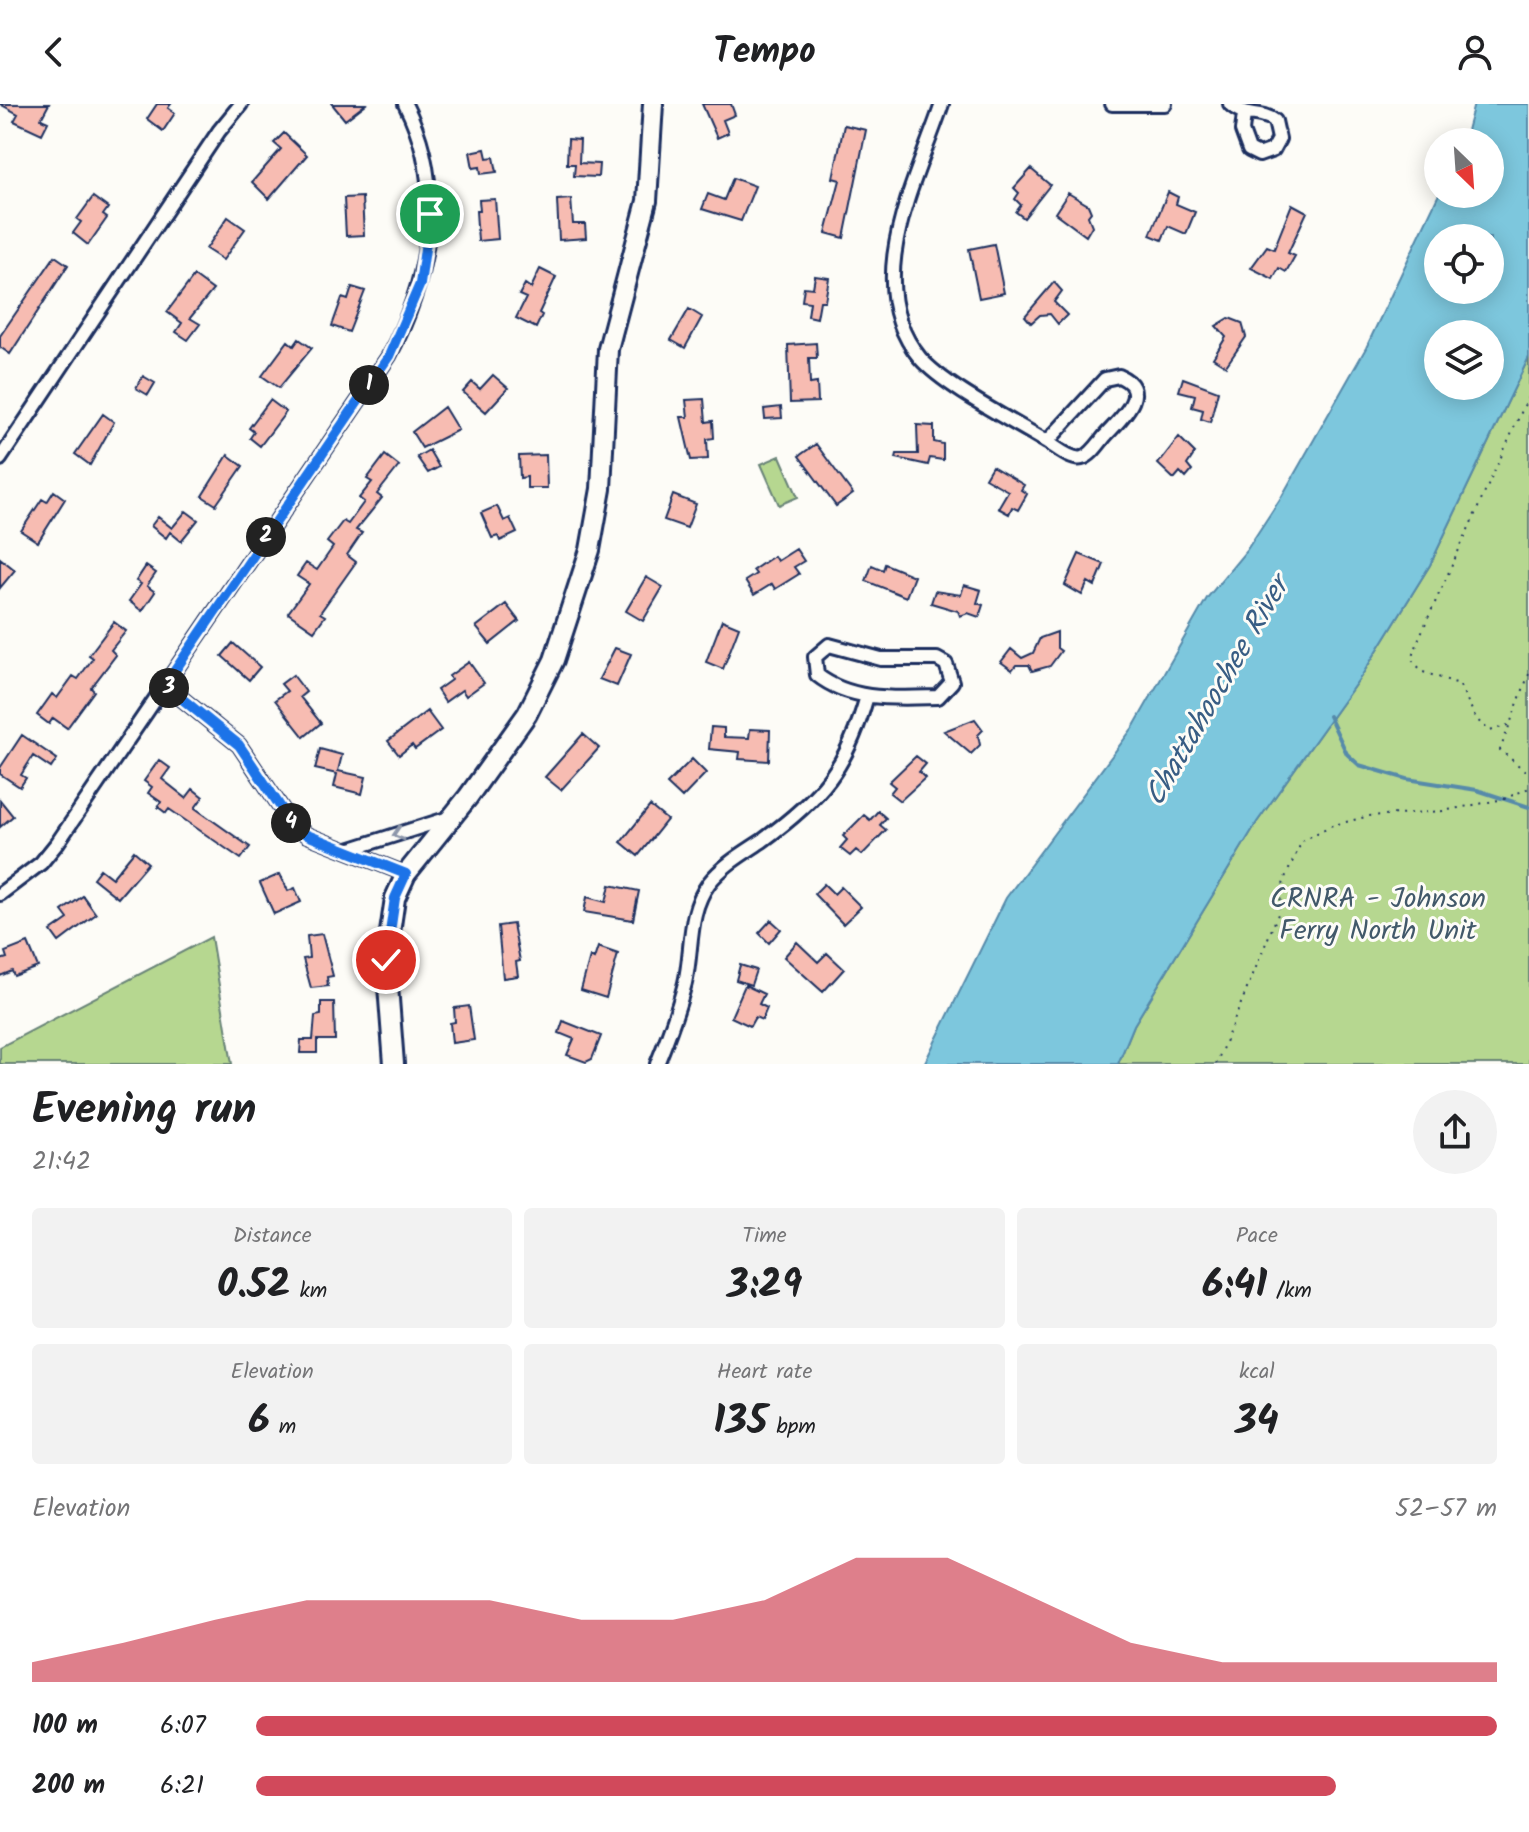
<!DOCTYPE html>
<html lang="en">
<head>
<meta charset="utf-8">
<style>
	:root { --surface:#fff; --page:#f2f2f2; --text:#202124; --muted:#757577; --accent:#d1495b }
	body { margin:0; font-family:Kalam,sans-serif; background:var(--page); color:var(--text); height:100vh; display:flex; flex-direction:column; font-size:30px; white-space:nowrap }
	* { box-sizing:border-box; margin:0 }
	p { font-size:26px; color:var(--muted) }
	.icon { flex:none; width:44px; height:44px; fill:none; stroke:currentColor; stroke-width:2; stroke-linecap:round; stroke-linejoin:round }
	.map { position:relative; height:960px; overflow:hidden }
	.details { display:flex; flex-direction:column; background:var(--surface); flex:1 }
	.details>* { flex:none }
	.needle { width:52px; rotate:155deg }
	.tools { position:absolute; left:1424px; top:24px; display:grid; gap:16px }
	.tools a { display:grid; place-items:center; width:80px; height:80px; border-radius:50%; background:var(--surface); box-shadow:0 4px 20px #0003; font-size:40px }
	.pin { position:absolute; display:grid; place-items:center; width:68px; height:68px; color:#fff; margin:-34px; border:4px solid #fff; border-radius:50%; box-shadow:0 2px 8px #0007 }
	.km { position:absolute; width:40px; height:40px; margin:-20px; border-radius:50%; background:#222; color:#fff; font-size:22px; line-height:40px; text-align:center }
	.round { display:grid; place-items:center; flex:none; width:84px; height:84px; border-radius:42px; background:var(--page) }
	.head { display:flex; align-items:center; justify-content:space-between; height:136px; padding:0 32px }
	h1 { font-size:44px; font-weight:700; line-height:60px }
	.stats { display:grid; grid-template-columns:repeat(3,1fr); gap:12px; height:136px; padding:8px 32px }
	.stats div { display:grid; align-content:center; border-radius:8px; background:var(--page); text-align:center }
	.stats b { font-size:40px; font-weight:700 }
	.stats small { font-size:22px; font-weight:400 }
	.stats p { font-size:22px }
	.chart { height:224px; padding:16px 32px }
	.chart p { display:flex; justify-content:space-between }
	.chart svg { width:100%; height:144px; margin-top:8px; fill:var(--accent); opacity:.7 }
	ul { padding:0 32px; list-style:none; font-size:26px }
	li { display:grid; grid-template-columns:128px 96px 1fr; align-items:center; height:60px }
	li i { height:20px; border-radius:10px; background:var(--accent) }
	header { display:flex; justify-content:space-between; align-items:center; height:104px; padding:0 32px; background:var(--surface); font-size:36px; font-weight:700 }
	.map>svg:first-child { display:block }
</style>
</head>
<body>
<header><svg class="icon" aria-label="back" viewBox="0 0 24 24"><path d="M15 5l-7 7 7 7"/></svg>Tempo<svg class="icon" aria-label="person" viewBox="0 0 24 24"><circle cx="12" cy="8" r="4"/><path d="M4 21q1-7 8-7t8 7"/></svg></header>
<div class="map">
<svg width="1529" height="960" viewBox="0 0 1529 960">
	<rect width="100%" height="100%" fill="#fdfcf7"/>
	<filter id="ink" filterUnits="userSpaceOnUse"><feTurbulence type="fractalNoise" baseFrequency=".0125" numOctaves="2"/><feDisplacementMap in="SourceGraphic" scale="16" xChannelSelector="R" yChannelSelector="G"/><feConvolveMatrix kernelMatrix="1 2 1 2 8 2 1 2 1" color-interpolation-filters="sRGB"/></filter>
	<g filter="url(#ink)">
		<!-- green -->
		<path fill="#b6d790" stroke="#688377" stroke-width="2" d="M1529,253V960H1118L1134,921L1257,718L1362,571L1430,461Z
			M780,352L798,393L779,401L761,360Z
			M211,833L232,960H0V943Z"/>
		<!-- water -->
		<path fill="#7dc7dd" stroke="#568aaa" stroke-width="2" fill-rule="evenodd" d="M1474,0H1529V253L1430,461L1362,571L1257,718L1134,921L1118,960H924L1006,794L1134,622L1207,494L1246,447L1282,392L1366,244L1439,90H1490V38H1464ZM1438,134H1490V186H1438ZM1438,230H1490V282H1438Z"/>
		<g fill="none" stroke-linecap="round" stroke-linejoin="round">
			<!-- stream -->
			<path stroke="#568aaa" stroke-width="4" d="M1329,612L1347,650L1359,661L1407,675L1477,686L1529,703"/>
		</g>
		<!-- building -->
		<path fill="#f7bcb2" stroke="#1b2f5e" stroke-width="2" d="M0,0H49L41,15L48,18L42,30L14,17L18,10Z
			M157,0H171L168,4L175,9L163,27L147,15Z
			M332,0H366L345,16Z
			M702,0H731L735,11L723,16L728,29L717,34Z
			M844,21L866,26L844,134L826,129L840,76L833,74Z
			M284,29L307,51L269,95L252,78L281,45L274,39Z
			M568,35L580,36L579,59L599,60L598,73L574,72L575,60H567Z
			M485,45L487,54L494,53L497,68L481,70L480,63L473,64L470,48Z
			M1031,65L1050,81L1024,114L1016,108L1021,101L1015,95L1019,89L1014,84Z
			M733,74L755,82L741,117L702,105L708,90L724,96Z
			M1168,88L1178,93L1176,100L1195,108L1186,130L1168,122L1162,136L1150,131Z
			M1068,89L1088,101L1091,108L1088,112L1092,122L1086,132L1055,109Z
			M93,93L108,104L103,111L107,114L88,141L73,129L81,118L77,115Z
			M362,93L364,131L346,132L344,94Z
			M495,95L498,135L478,137L476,107H480L479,96Z
			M571,95L573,120H585L586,134L559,136L557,96Z
			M1292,100L1307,108L1288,149L1295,152L1286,168L1279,164L1273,175L1251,164L1267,142L1274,145Z
			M228,113L245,125L223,156L206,145Z
			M994,140L1004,189L979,194L969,145Z
			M55,152L68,161L10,250L0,243V232Z
			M540,165L556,173L539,209L542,211L536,224L516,214L526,194L519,191L525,180L531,184Z
			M194,172L213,186L190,214L200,220L188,236L176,228L182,219L167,208Z
			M815,172L829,174L825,197H820L817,214L808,212L810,198L802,197L804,183L813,184Z
			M1054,178L1062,187L1054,198L1067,211L1058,220L1050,210L1040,211L1031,219L1025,212Z
			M352,183L365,187L349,228L332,222L342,194L348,196Z
			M689,205L702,213L685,244L671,236Z
			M1229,214L1242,219L1246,233L1226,262L1213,254L1226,233L1216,222Z
			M299,235L312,244L279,284L262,272L288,237L294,242Z
			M816,239L817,254H809L810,280L817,279L818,298L790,299L788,241Z
			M493,271L508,284L486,308L463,288L472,278L480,285Z
			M143,272L155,279L148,291L136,284Z
			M1183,274L1218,287L1210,318L1201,315L1203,306L1192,303L1195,291L1179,287Z
			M704,295L706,318L713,317L714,334L707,335L708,355L691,356L681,313H688L686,296Z
			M270,296L286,308L260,342L250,334L254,328L249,324Z
			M444,303L458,326L422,344L412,328Z
			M781,303L782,314L765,315L764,305Z
			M103,310L114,318L90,361L75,350Z
			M917,321L934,322V338L943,340V356L930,354L928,361L896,354L897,350H918Z
			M1179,333L1195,349L1187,361L1192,367L1186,374L1180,368L1174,375L1158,360Z
			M816,340L853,390L836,402L799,352Z
			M429,346L439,363L428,369L417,353Z
			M228,351L243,362L216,401L202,392Z
			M385,351L399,362L377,390L382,394L356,426L362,429L347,451L356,458L320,509L325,512L314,527L288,509L309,480L297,472L306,459L317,466L333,443L327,438L343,417L348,420L364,398L359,394L372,378L367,375Z
			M546,351L547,384H527V373L520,374L519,352Z
			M992,362L1024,381L1021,386L1027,390L1018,406L1012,403L1009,410L998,404L1008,387L985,374Z
			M54,387L65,395L38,438L21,427L42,395L47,398Z
			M673,391L696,400L687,424L664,416Z
			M497,402L504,417L510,414L517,429L500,437L498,432L492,434L481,409Z
			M186,407L198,416L181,437L170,428L166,434L151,422L158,413L172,424Z
			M796,445L804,457L794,463L799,470L775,485L772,480L754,491L745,477L756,470L753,466L774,452L777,457Z
			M1079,450L1104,460L1095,482L1088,478L1082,491L1065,481Z
			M0,454L15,466L0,484Z
			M885,460L914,472L906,493L866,477L872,461L883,466Z
			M146,462L156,469L147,482L155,488L142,507L129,497L141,480L136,477Z
			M646,473L663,483L643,517L626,507Z
			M964,481L981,486L977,499L983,501L979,513L968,509L960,512L958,507L931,499L935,487L961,491Z
			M506,500L519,517L490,540L476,523Z
			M722,516L739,523L723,565L706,558Z
			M114,518L126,527L111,546L116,551L91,584L94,587L67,624L53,614L49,620L37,611L52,590L57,594L73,572L78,575L93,554L89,551Z
			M1057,528V544L1061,547L1050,562L1032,567L1029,561H1016L1012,566L1001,558L1011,545L1022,554L1033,549L1040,534Z
			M233,539L260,563L249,576L222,552Z
			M615,544L631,550L617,582L599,575Z
			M469,558L484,579L466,592L462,586L445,598L437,586L451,576L449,572Z
			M293,571L306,588L300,593L321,619L304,633L275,596L287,587L281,580Z
			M427,607L441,626L415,645L412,641L399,651L388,637Z
			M975,615L983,626L978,631L980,641L971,650L944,627Z
			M711,623L724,624V633L749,634L750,625L770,626L769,657L739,655L740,648L709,645Z
			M583,630L599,644L561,686L545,673Z
			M22,631L57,655L51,664L33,652L21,671L26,674L20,683L0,670V664Z
			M320,645L342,651L338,667L366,673L362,690L334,683L337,670L315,665Z
			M916,652L926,660L919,668L925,674L900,697L890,689L895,683L889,678Z
			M692,655L706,669L682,694L667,680Z
			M159,656L170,664L162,675L186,694L193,685L203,693L195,704L250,743L241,755L169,705L166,709L158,703L161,698L148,689L152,683L144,677Z
			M0,696L13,712L0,723Z
			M650,702L667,716L638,752L621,738Z
			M878,707L886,714L880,721L886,726L862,751L856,746L850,752L840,744L847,736L843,732L864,711L870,716Z
			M134,747L148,759L118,794L93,774L100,765L112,774Z
			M280,770L288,787L295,784L301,798L274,810L260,779Z
			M824,780L834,790L841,783L861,803L843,820L814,790Z
			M610,781L639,787L633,816L584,808L587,793L606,798Z
			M83,792L96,810L59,838L51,827L68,815L62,807Z
			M771,816L781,825L769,839L759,829Z
			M513,820L520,857L516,858L518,872L503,874L498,822Z
			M322,830L333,872L327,873L328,882L311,884L303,855L309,854L307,832Z
			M797,838L818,858L827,849L844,865L823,888L784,853Z
			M28,839L38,863L14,872L12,867L0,872V856L7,854L5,848Z
			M598,843L618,850L606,894L581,886L590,853L594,855Z
			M740,861L756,866L751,881L736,876Z
			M745,881L764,890L759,900L767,904L762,916L755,913L750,922L731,913Z
			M321,898H334L335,936H317V949H300L301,936H313L315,912L321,911Z
			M469,902L474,936L452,939L450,919L455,918L454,904Z
			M563,917L601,932L592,955L586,958L567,951L574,935L559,929Z"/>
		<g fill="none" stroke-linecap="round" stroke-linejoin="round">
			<defs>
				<path id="street" d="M942,0C916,78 859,180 920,254C945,283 1013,317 1047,338
					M1112,0H1165
					M1230,0C1244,14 1261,6 1275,17L1279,35L1273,46L1259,51L1249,46L1242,27L1244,10
					M1119,272C1154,287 1119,316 1105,332C1099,339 1091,352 1082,354C1071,357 1056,343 1047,338L1105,275Z
					M0,355L219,27L241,0
					M829,541L881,555H937L946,560L952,578L938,593C897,594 851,598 817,571L815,553Z
					M165,581L239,641L292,720L307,731L406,770
					M348,746L449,714
					M0,790L41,759L58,738L389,252C430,174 447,82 405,0
					M657,960C668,933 678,907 685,879C693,845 687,809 709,779C723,761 744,749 762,737C822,693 847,664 867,592"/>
				<path id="secondary" d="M394,960L386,856L395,794L406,770L468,693L527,610L554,556L590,446L601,385L608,245L647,97L653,0"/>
			</defs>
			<!-- street casing -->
			<use href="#street" stroke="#1b2f5e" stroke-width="18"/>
			<!-- secondary casing -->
			<use href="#secondary" stroke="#1b2f5e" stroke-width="24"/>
			<!-- path -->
			<path stroke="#1b2f5e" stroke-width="2" stroke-dasharray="2 6" stroke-linecap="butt" d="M1529,570L1500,646L1529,670
				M1508,621L1490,627L1477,616L1459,580L1423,568L1412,556L1419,534L1529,291
				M1216,960L1278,810L1284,776L1302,737L1330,722L1369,712L1443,707L1504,695L1529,684"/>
			<!-- street -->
			<use href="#street" stroke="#fdfcf7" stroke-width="12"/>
			<!-- secondary -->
			<use href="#secondary" stroke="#fdfcf7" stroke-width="18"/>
		</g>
		<!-- one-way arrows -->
		<defs><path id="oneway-chevron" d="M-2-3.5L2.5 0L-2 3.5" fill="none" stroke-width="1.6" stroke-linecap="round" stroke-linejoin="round" transform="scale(2)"/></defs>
		<use stroke="#8c96aa" href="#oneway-chevron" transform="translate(398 730) rotate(162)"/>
	</g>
	<g fill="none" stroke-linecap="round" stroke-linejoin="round" filter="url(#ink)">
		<defs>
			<path id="route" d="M386,856L395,794L406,770L307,731L292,720L239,641L165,581L389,252L420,180L430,110"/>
		</defs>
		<!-- route casing -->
		<use href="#route" stroke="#fff" stroke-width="16"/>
		<!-- route -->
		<use href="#route" stroke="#1a73e8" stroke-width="10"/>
	</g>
	<g text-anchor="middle" stroke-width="6" stroke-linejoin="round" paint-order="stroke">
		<!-- park labels -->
		<g font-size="28" fill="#42596a" stroke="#fdfcf7">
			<text x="1378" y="803">CRNRA - Johnson<tspan x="1378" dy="32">Ferry North Unit</tspan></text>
		</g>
		<!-- water labels -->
		<g font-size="30" font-style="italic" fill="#385d84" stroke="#fdfcf7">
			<text transform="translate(1216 587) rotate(-60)" y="10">Chattahoochee River</text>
		</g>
	</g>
</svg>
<div class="tools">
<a><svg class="needle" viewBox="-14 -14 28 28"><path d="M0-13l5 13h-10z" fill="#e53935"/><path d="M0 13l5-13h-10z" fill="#757577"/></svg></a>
<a><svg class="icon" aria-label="locate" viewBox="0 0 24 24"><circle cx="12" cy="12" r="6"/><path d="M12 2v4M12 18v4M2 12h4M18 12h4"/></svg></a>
<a><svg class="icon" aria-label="layers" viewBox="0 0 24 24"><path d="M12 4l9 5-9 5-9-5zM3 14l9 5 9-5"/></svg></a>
</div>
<div class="pin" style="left:430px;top:110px;background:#1e9e55"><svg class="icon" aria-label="arrive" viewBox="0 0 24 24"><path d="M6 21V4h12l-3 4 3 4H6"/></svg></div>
<div class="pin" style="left:386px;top:856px;background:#d93025"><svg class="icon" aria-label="check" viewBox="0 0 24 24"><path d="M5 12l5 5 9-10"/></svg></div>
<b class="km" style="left:369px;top:281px">1</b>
<b class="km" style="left:266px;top:433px">2</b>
<b class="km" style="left:169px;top:584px">3</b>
<b class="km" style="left:291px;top:719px">4</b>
</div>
<section class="details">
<div class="head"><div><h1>Evening run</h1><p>21:42</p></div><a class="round"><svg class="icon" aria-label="share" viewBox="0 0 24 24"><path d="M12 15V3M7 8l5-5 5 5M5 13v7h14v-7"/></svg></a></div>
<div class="stats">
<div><p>Distance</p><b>0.52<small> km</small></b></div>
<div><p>Time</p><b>3:29</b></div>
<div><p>Pace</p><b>6:41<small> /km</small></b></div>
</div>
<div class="stats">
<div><p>Elevation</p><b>6<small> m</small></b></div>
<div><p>Heart rate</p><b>135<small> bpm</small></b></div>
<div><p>kcal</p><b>34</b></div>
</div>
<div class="chart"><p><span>Elevation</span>52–57 m</p>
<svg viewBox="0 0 160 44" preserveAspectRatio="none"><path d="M0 44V38L10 32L20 25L30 19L40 19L50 19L60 25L70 25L80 19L90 6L100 6L110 19L120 32L130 38L140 38L150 38L160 38V44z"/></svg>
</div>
<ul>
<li><b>100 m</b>6:07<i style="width:100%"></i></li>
<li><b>200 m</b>6:21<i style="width:87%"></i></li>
</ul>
</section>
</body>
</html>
